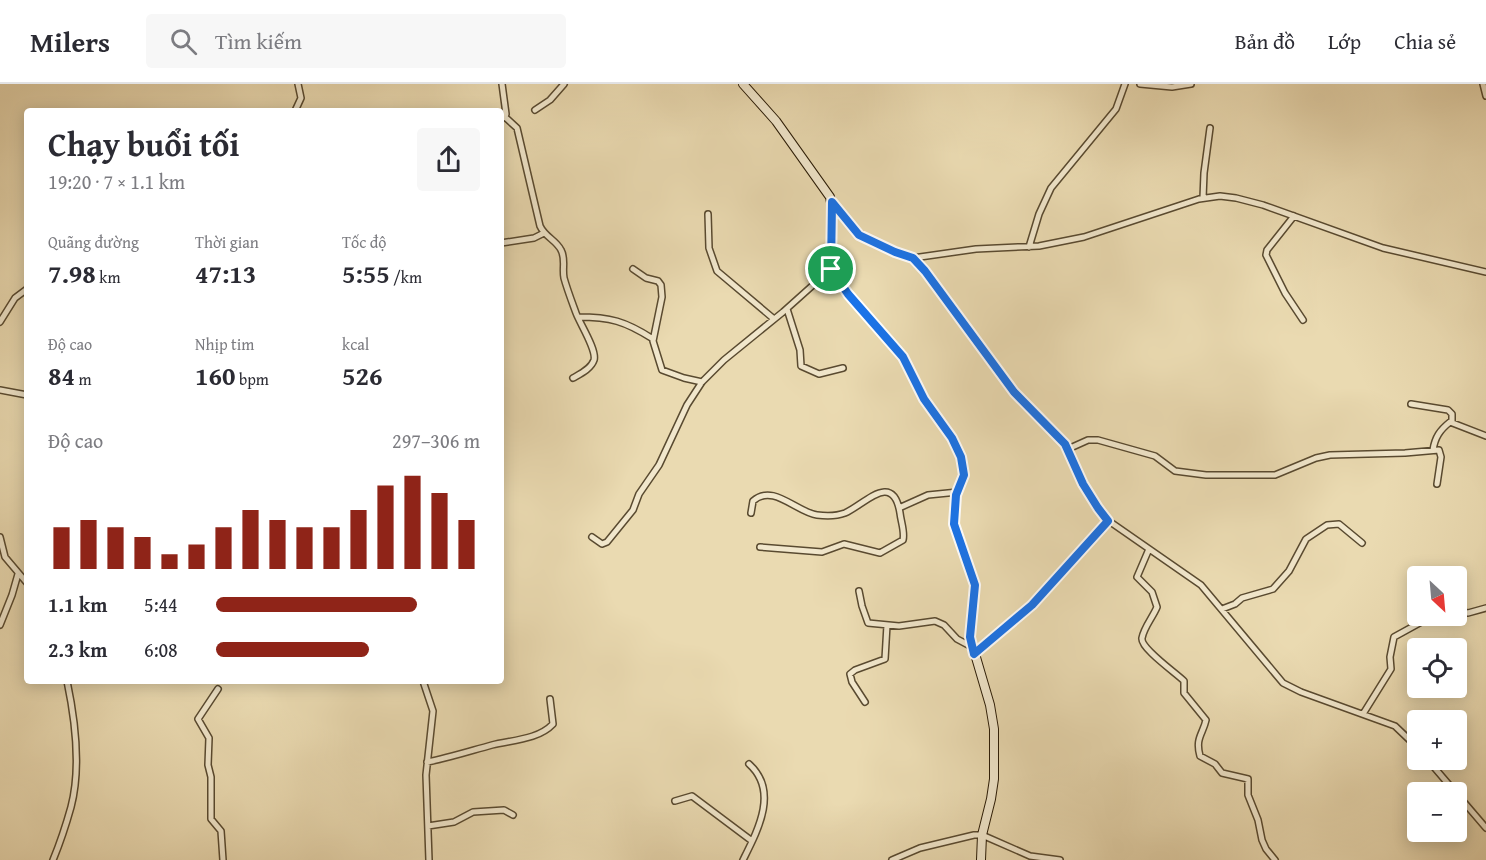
<!DOCTYPE html>
<html lang="vi">
<head>
<meta charset="utf-8">
<style>
	:root { --surface:#fff; --page:#f7f7f7; --text:#2b2b33; --muted:#7c7c81; --line:#e1e1e2; --accent:#8f2418 }
	body { margin:0; font-family:"Gentium Book Plus",serif; background:var(--page); color:var(--text); height:100vh; display:flex; flex-direction:column; font-size:22px; white-space:nowrap }
	* { box-sizing:border-box; margin:0 }
	p { font-size:20px; color:var(--muted) }
	.icon { flex:none; width:33px; height:33px; fill:none; stroke:currentColor; stroke-width:2; stroke-linecap:round; stroke-linejoin:round }
	.map { position:relative; flex:1; overflow:hidden }
	.panel { position:absolute; left:24px; top:24px; width:480px; height:576px; display:flex; flex-direction:column; background:var(--surface); border-radius:6px; box-shadow:0 3px 15px #0003 }
	.panel>* { flex:none }
	.needle { width:39px; rotate:154deg }
	.controls { position:absolute; left:1407px; top:482px; display:grid; gap:12px }
	.controls a { display:grid; place-items:center; width:60px; height:60px; border-radius:6px; background:var(--surface); box-shadow:0 3px 15px #0003; font-size:30px }
	.pin { position:absolute; display:grid; place-items:center; width:51px; height:51px; color:#fff; margin:-26px; border:3px solid #fff; border-radius:50%; box-shadow:0 2px 6px #0007 }
	.round { display:grid; place-items:center; flex:none; width:63px; height:63px; border-radius:6px; background:var(--page) }
	.head { display:flex; align-items:center; justify-content:space-between; height:102px; padding:0 24px }
	h1 { font-size:33px; font-weight:700; line-height:45px }
	.figures { display:grid; grid-template-columns:repeat(3,1fr); gap:9px; height:102px; padding:6px 24px }
	.figures div { display:grid; align-content:center }
	.figures b { font-size:26px; font-weight:700 }
	.figures small { font-size:16px; font-weight:400 }
	.figures p { font-size:16px }
	.chart { height:168px; padding:12px 24px }
	.chart p { display:flex; justify-content:space-between }
	.chart svg { width:100%; height:108px; margin-top:6px; stroke:var(--accent); stroke-width:6 }
	ul { padding:0 24px; list-style:none; font-size:20px }
	li { display:grid; grid-template-columns:96px 72px 1fr; align-items:center; height:45px }
	li i { height:15px; border-radius:8px; background:var(--accent) }
	header { display:flex; align-items:center; gap:36px; box-sizing:border-box; height:84px; padding:0 30px; background:var(--surface); border-bottom:2px solid var(--line) }
	header strong { font-size:28px }
	nav { display:flex; gap:33px; margin-inline-start:auto; font-size:21px }
	.search { width:420px; height:54px; background:var(--page); display:flex; align-items:center; gap:15px; box-sizing:border-box; padding:0 21px; border-radius:6px; color:var(--muted); font-size:22px }
	.map>svg:first-child { display:block }
</style>
</head>
<body>
<header>
<strong>Milers</strong>
<div class="search"><svg class="icon" aria-label="search" viewBox="0 0 24 24"><circle cx="10" cy="10" r="6"/><path d="M15 15l6 6"/></svg>Tìm kiếm</div>
<nav><a>Bản đồ</a><a>Lớp</a><a>Chia sẻ</a></nav>
</header>
<div class="map">
<svg width="1486" height="776" viewBox="0 0 1486 776">
	<rect width="100%" height="100%" fill="#eadab1"/>
	<filter id="stains"><feTurbulence type="fractalNoise" baseFrequency=".00333" numOctaves="4"/><feColorMatrix values="0 0 0 0 .2 0 0 0 0 .09 0 0 0 0 .02 0 0 0 .5 -.17"/></filter>
	<radialGradient id="worn" r=".72"><stop offset=".6" stop-color="#630" stop-opacity="0"/><stop offset="1" stop-color="#630" stop-opacity=".3"/></radialGradient>
	<g fill="none" stroke-linecap="round" stroke-linejoin="round">
		<defs>
			<path id="street" d="M1140,0L1172,3L1191,0
				M1483,0L1486,12
				M535,26L550,16L564,0
				M295,27L301,14L298,0
				M505,33L517,44L540,142C545,153 556,156 561,166C566,175 562,184 564,194C567,205 572,218 576,229C580,240 597,266 594,276C591,285 580,290 573,294
				M501,35L505,33L506,30L502,0
				M1203,114L1204,89L1210,44
				M832,118L859,151L895,168L913,174L976,165L1039,162L1084,153L1199,115L1220,112L1236,114L1263,121L1383,164L1486,188
				M708,130L709,164L717,187L774,235
				M1294,132L1267,166L1266,171L1285,209L1303,236
				M501,159L534,154L544,149
				M1029,163L1039,130L1051,104L1116,25L1125,0
				M913,174L930,193L1014,308L1065,360L1084,400L1106,435L1201,501L1283,599L1301,608L1395,642L1418,664
				M633,185L646,194L658,197L661,201L662,213L653,257L662,286L684,294L702,298
				M787,225L800,266L801,282L819,290L843,284
				M578,233C610,233 625,237 653,255
				M0,238L15,214L27,205
				M0,306L27,311
				M1411,320L1448,326L1452,330V337
				M1068,365L1088,356H1098L1155,372L1175,387L1206,391H1275L1316,374L1330,371L1405,369L1439,366L1441,373L1437,400
				M1433,366C1435,353 1440,346 1450,338L1486,352
				M899,424L928,411L958,408
				M751,429L753,417C773,399 796,428 817,431C825,432 837,432 845,429C864,421 893,386 900,429C901,438 905,448 903,456L880,469L844,460L822,468L760,463
				M0,453L5,473L27,499
				M592,453L602,460L607,458L633,426L639,410L659,381L687,321L702,298L724,276L783,228L831,185
				M1149,465L1137,493L1152,508L1157,523C1153,533 1144,543 1142,554C1140,564 1176,589 1184,597V609L1206,636C1203,650 1195,654 1200,672L1215,680L1222,689L1248,695V711L1258,736L1262,756L1266,765L1275,776
				M859,507L862,522L868,539L899,542L935,537L944,541L957,555L972,563
				M1222,525L1235,520L1242,514L1273,505L1289,487L1306,455L1327,441L1339,440L1362,459
				M1456,527L1468,529L1486,524
				M0,541L12,511L18,490
				M974,570L1032,521L1108,437
				M423,597L433,627L426,691L429,776
				M218,605L198,635L209,654L208,681L211,693V735L221,747L223,776
				M865,618L852,598L850,590L855,586L885,575L887,541
				M1363,630L1391,585L1390,573L1394,553L1434,531
				M1427,675L1486,744
				M427,678C449,674 470,667 492,661C511,656 538,656 553,640L550,615
				M675,717L692,712L752,757
				M428,742L454,738L473,728L504,726L513,731
				M53,776C60,759 66,741 71,723C81,685 75,635 67,597
				M743,776C758,746 779,707 749,680
				M892,776L920,764L974,751H982L1030,772L1060,776"/>
			<path id="secondary" d="M743,0L776,37L830,113L832,124L831,185L848,210L903,273L924,315L952,354L961,373L964,391L956,411L954,440L975,501L970,553L990,621L994,645V695L991,715L982,751L981,776"/>
		</defs>
		<!-- street casing -->
		<use href="#street" stroke="#594a30" stroke-width="8"/>
		<!-- secondary casing -->
		<use href="#secondary" stroke="#291a05" stroke-width="10"/>
		<!-- street -->
		<use href="#street" stroke="#f1e7cc" stroke-width="5"/>
		<!-- secondary -->
		<use href="#secondary" stroke="#f1e7cc" stroke-width="8"/>
	</g>
	<g fill="none" stroke-linecap="round" stroke-linejoin="round">
		<defs>
			<path id="route" d="M832,118L859,151L895,168L913,174L925,187L1014,308L1065,360L1083,400L1098,424L1108,437L1032,521L974,570L970,553L975,501L954,440L956,411L964,391L961,373L952,354L924,315L903,273L848,210L831,185Z"/>
		</defs>
		<!-- route casing -->
		<use href="#route" stroke="#fff" stroke-width="12"/>
		<!-- route -->
		<use href="#route" stroke="#1a73e8" stroke-width="8"/>
	</g>
	<rect width="100%" height="100%" filter="url(#stains)"/>
	<rect width="100%" height="100%" fill="url(#worn)"/>
</svg>
<div class="controls">
<a><svg class="needle" viewBox="-14 -14 28 28"><path d="M0-13l5 13h-10z" fill="#e53935"/><path d="M0 13l5-13h-10z" fill="#7c7c81"/></svg></a>
<a><svg class="icon" aria-label="locate" viewBox="0 0 24 24"><circle cx="12" cy="12" r="6"/><path d="M12 2v4M12 18v4M2 12h4M18 12h4"/></svg></a>
<a>+</a>
<a>−</a>
</div>
<div class="pin" style="left:831px;top:185px;background:#1e9e55"><svg class="icon" aria-label="arrive" viewBox="0 0 24 24"><path d="M6 21V4h12l-3 4 3 4H6"/></svg></div>
<section class="panel">
<div class="head"><div><h1>Chạy buổi tối</h1><p>19:20 · 7 × 1.1 km</p></div><a class="round"><svg class="icon" aria-label="share" viewBox="0 0 24 24"><path d="M12 15V3M7 8l5-5 5 5M5 13v7h14v-7"/></svg></a></div>
<div class="figures">
<div><p>Quãng đường</p><b>7.98<small> km</small></b></div>
<div><p>Thời gian</p><b>47:13</b></div>
<div><p>Tốc độ</p><b>5:55<small> /km</small></b></div>
</div>
<div class="figures">
<div><p>Độ cao</p><b>84<small> m</small></b></div>
<div><p>Nhịp tim</p><b>160<small> bpm</small></b></div>
<div><p>kcal</p><b>526</b></div>
</div>
<div class="chart"><p><span>Độ cao</span>297–306 m</p>
<svg viewBox="0 0 160 44" preserveAspectRatio="none"><path d="M5 44V27M15 44V24M25 44V27M35 44V31M45 44V38M55 44V34M65 44V27M75 44V20M85 44V24M95 44V27M105 44V27M115 44V20M125 44V10M135 44V6M145 44V13M155 44V24"/></svg>
</div>
<ul>
<li><b>1.1 km</b>5:44<i style="width:76%"></i></li>
<li><b>2.3 km</b>6:08<i style="width:58%"></i></li>
</ul>
</section>
</div>
</body>
</html>
